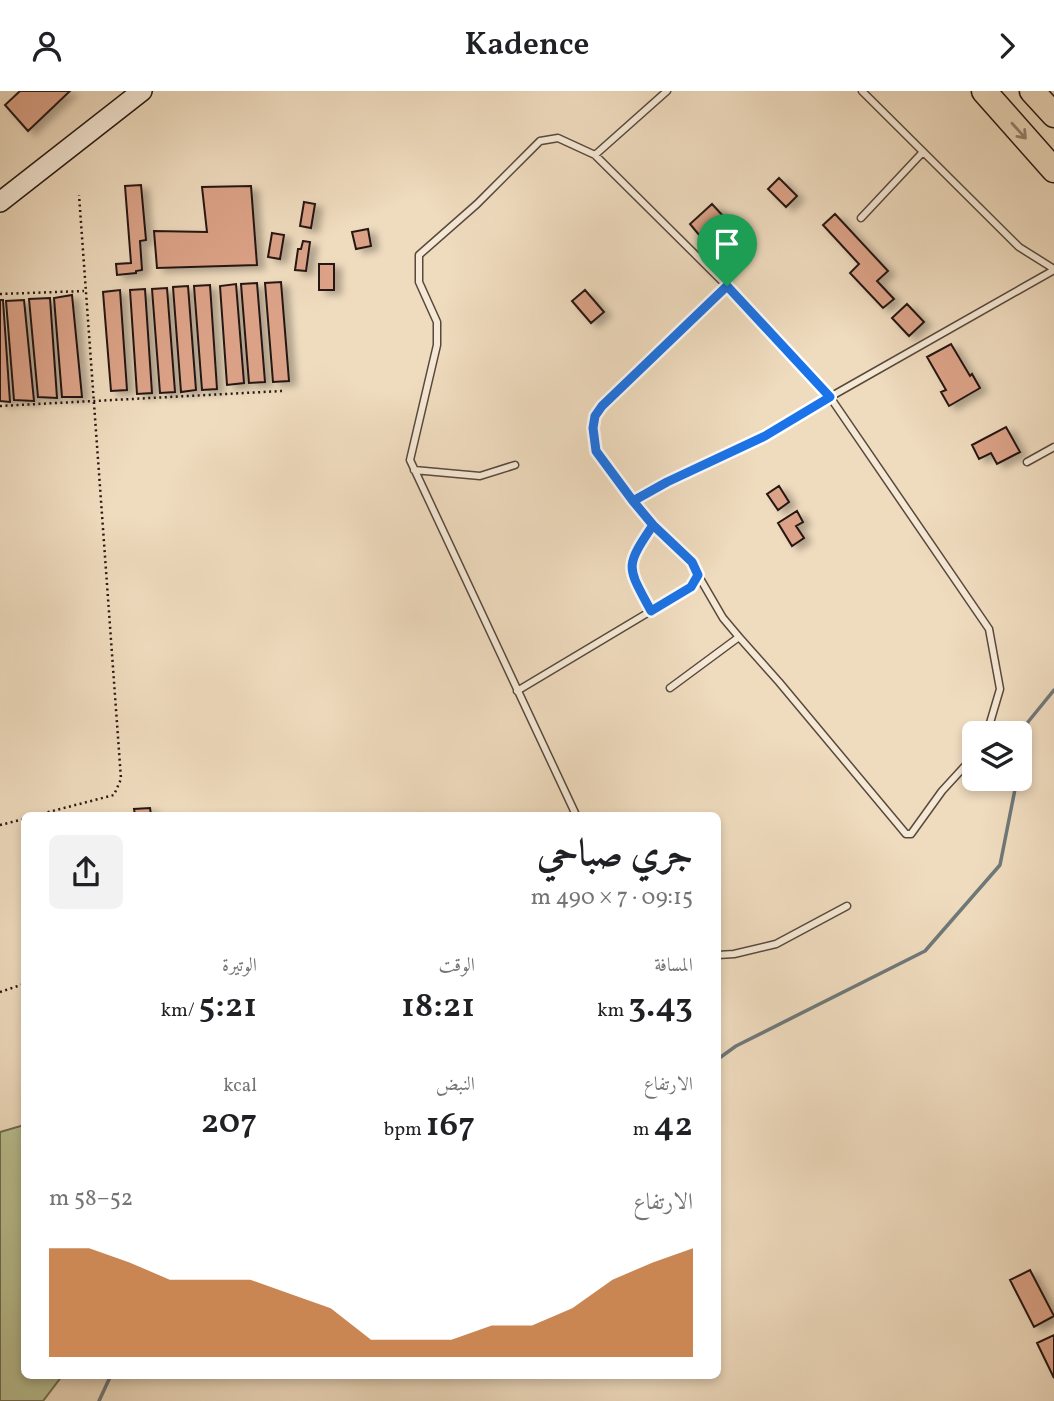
<!DOCTYPE html>
<html lang="ar">
<head>
<meta charset="utf-8">
<style>
	:root { --surface:#fff; --page:#f2f2f2; --text:#202124; --muted:#757577; --accent:#b45309 }
	body { margin:0; font-family:Vollkorn,Amiri,serif; background:var(--page); color:var(--text); direction:rtl; height:100vh; display:flex; flex-direction:column; font-size:26px; white-space:nowrap }
	* { box-sizing:border-box; margin:0 }
	p { font-size:23px; color:var(--muted) }
	.icon { flex:none; width:38px; height:38px; fill:none; stroke:currentColor; stroke-width:2; stroke-linecap:round; stroke-linejoin:round }
	.map { position:relative; flex:1; overflow:hidden; direction:ltr }
	.panel { position:absolute; left:21px; top:721px; width:700px; height:567px; display:flex; flex-direction:column; background:var(--surface); border-radius:10px; box-shadow:0 4px 10px #0003; direction:rtl }
	.panel>* { flex:none }
	.buttons { position:absolute; left:962px; top:630px; display:grid; gap:14px }
	.buttons a { display:grid; place-items:center; width:70px; height:70px; border-radius:10px; background:var(--surface); box-shadow:0 4px 10px #0003; font-size:35px }
	.pin { position:absolute; display:grid; place-items:center; width:60px; height:60px; color:#fff; margin:-72px -30px; border-radius:50% 50% 50% 0; rotate:-45deg; box-shadow:0 0 7px #0007 }
	.pin .icon { rotate:45deg }
	.round { display:grid; place-items:center; flex:none; width:74px; height:74px; border-radius:10px; background:var(--page) }
	.headline { display:flex; align-items:center; justify-content:space-between; height:119px; padding:0 28px }
	h1 { font-size:38px; font-weight:600; line-height:52px }
	.figures { display:grid; grid-template-columns:repeat(3,1fr); gap:10px; height:119px; padding:7px 28px }
	.figures div { display:grid; align-content:center }
	.figures b { font-size:35px; font-weight:600 }
	.figures small { font-size:19px; font-weight:400 }
	.figures p { font-size:19px }
	.chart { height:196px; padding:14px 28px }
	.chart p { display:flex; justify-content:space-between }
	.chart svg { width:100%; height:126px; margin-top:7px; fill:var(--accent); opacity:.7 }
	header { display:flex; justify-content:space-between; align-items:center; height:91px; padding:0 28px; background:var(--surface); font-size:32px; font-weight:600 }
	.map>svg:first-child { display:block }
</style>
</head>
<body>
<header><svg class="icon" aria-label="forward" viewBox="0 0 24 24"><path d="M9 5l7 7-7 7"/></svg>Kadence<svg class="icon" aria-label="person" viewBox="0 0 24 24"><circle cx="12" cy="8" r="4"/><path d="M4 21q1-7 8-7t8 7"/></svg></header>
<div class="map">
<svg width="1054" height="1310" viewBox="0 0 1054 1310">
	<defs>
		<filter id="shadow"><feDropShadow dx="7" dy="4" stdDeviation="3.5" flood-color="#0004"/></filter>
	</defs>
	<rect width="100%" height="100%" fill="#efdbbe"/>
	<filter id="stains"><feTurbulence type="fractalNoise" baseFrequency=".00286" numOctaves="4"/><feColorMatrix values="0 0 0 0 .2 0 0 0 0 .09 0 0 0 0 .02 0 0 0 .5 -.17"/></filter>
	<radialGradient id="worn" r=".72"><stop offset=".6" stop-color="#630" stop-opacity="0"/><stop offset="1" stop-color="#630" stop-opacity=".3"/></radialGradient>
	<!-- green -->
	<path fill="#bac091" stroke="#706c52" stroke-width="2" d="M24,1034V1284L62,1285L43,1310H0V1041Z"/>
	<g fill="none" stroke-linecap="round" stroke-linejoin="round">
		<!-- stream -->
		<path stroke="#6f7879" stroke-width="3.5" d="M1020,669L1028,631L1054,599
			M718,968L736,955L925,860L1000,774L1017,688
			M99,1310L111,1284"/>
	</g>
	<!-- building -->
	<path fill="#dba287" stroke="#261812" stroke-width="2" filter="url(#shadow)" d="M20,0H70L28,40L5,14Z
		M779,87L797,105L786,116L768,98Z
		M141,94L146,149L140,150L142,179L136,180V182L117,184L116,173L131,172L125,95Z
		M251,95L257,174L157,177L154,140L207,141L202,96Z
		M304,111L315,113L311,137L300,135Z
		M712,113L723,125L700,145L690,133Z
		M835,123L888,180L877,190L894,208L883,217L850,182L859,173L823,134Z
		M368,138L371,155L356,158L352,141Z
		M272,142L284,144L280,168L268,166Z
		M303,150L310,151L306,180L295,179L298,158H301Z
		M319,173H334V199H319Z
		M281,191L289,290L273,291L265,192Z
		M257,192L265,291L249,292L241,193Z
		M236,193L244,292L227,294L220,195Z
		M210,194L217,298L202,299L194,195Z
		M188,195L196,299L181,301L173,196Z
		M167,197L175,301L160,302L152,198Z
		M145,198L152,302L137,303L130,199Z
		M120,199L127,299L111,300L103,201Z
		M585,199L604,221L591,232L572,210Z
		M72,204L82,306H62L54,207Z
		M50,207L57,307L38,306L29,208Z
		M0,209H3L10,311L0,310Z
		M24,209L34,310L14,309L6,210Z
		M907,213L924,231L909,245L892,227Z
		M951,253L970,285L972,283L980,297L949,315L941,301L946,299L927,266Z
		M1006,336L1020,361L997,373L991,362L979,368L972,354Z
		M779,395L789,411L778,419L767,403Z
		M797,420L803,431L796,435L804,447L792,455L778,432Z
		M150,717L151,724H135L134,718Z
		M1030,1179L1054,1225L1034,1236L1010,1189Z
		M1054,1244V1287L1037,1252Z"/>
	<g fill="none" stroke-linecap="round" stroke-linejoin="round">
		<defs>
			<path id="lane" d="M862,0L1019,156L1054,178
				M595,64L727,195L830,306L989,538L1000,598L987,642
				M861,127L922,62
				M1027,371L1054,356
				M414,379L480,385L515,374
				M633,410L667,391L765,345L830,306L1054,179
				M651,520C627,475 624,477 653,434
				M739,546L779,591L906,743H911L942,700L975,664
				M670,597L739,546L723,527L698,484
				M517,600L691,496L698,484C689,464 671,451 655,435C644,424 598,370 595,357C592,341 593,328 602,315L727,195
				M576,724L410,369L437,254V231L419,191V164L477,113L540,50L558,47L595,64L667,0
				M718,864L734,863L776,853L847,815"/>
			<path id="secondary" d="M0,111L142,0"/>
			<path id="highway" d="M984,0L1054,79
				M1032,0L1054,24"/>
		</defs>
		<!-- lane casing -->
		<use href="#lane" stroke="#58493d" stroke-width="9"/>
		<!-- secondary casing -->
		<use href="#secondary" stroke="#261812" stroke-width="22"/>
		<!-- highway casing -->
		<use href="#highway" stroke="#261812" stroke-width="27"/>
		<!-- path -->
		<path stroke="#261812" stroke-width="2.5" stroke-dasharray="2 3.5" stroke-linecap="butt" d="M0,203L84,200
			M0,315L282,300
			M37,724L114,704L121,688L79,104
			M0,734L24,728
			M0,901L24,893"/>
		<!-- lane -->
		<use href="#lane" stroke="#f5e8d5" stroke-width="6"/>
		<!-- secondary -->
		<use href="#secondary" stroke="#f5e8d5" stroke-width="19"/>
		<!-- highway -->
		<use href="#highway" stroke="#efdbbe" stroke-width="24"/>
	</g>
	<!-- one-way arrows -->
	<defs><path id="oneway-shaft" d="M-6 0H5M1.5-3L5.5 0L1.5 3" fill="none" stroke-width="1.6" stroke-linecap="round" stroke-linejoin="round" transform="scale(1.75)"/></defs>
	<use stroke="#958371" href="#oneway-shaft" transform="translate(1019 40) rotate(48)"/>
	<g fill="none" stroke-linecap="round" stroke-linejoin="round">
		<defs>
			<path id="route" d="M727,195L602,315L595,325L593,337L596,360L633,410L653,434C624,477 627,475 651,520L691,496L698,484L692,471L653,434L633,410L667,391L765,345L830,306L727,195"/>
		</defs>
		<!-- route casing -->
		<use href="#route" stroke="#fff" stroke-width="14"/>
		<!-- route -->
		<use href="#route" stroke="#1a73e8" stroke-width="9"/>
	</g>
	<rect width="100%" height="100%" filter="url(#stains)"/>
	<rect width="100%" height="100%" fill="url(#worn)"/>
</svg>
<div class="buttons">
<a><svg class="icon" aria-label="layers" viewBox="0 0 24 24"><path d="M12 4l9 5-9 5-9-5zM3 14l9 5 9-5"/></svg></a>
</div>
<div class="pin" style="left:727px;top:195px;background:#1e9e55"><svg class="icon" aria-label="arrive" viewBox="0 0 24 24"><path d="M6 21V4h12l-3 4 3 4H6"/></svg></div>
<section class="panel">
<div class="headline"><div><h1>جري صباحي</h1><p>09:15 · 7 × 490 m</p></div><a class="round"><svg class="icon" aria-label="share" viewBox="0 0 24 24"><path d="M12 15V3M7 8l5-5 5 5M5 13v7h14v-7"/></svg></a></div>
<div class="figures">
<div><p>المسافة</p><b>3.43<small> km</small></b></div>
<div><p>الوقت</p><b>18:21</b></div>
<div><p>الوتيرة</p><b>5:21<small> /km</small></b></div>
</div>
<div class="figures">
<div><p>الارتفاع</p><b>42<small> m</small></b></div>
<div><p>النبض</p><b>167<small> bpm</small></b></div>
<div><p>kcal</p><b>207</b></div>
</div>
<div class="chart"><p><span>الارتفاع</span>52–58 m</p>
<svg viewBox="0 0 160 44" preserveAspectRatio="none"><path d="M0 44V6L10 6L20 11L30 17L40 17L50 17L60 22L70 27L80 38L90 38L100 38L110 33L120 33L130 27L140 17L150 11L160 6V44z"/></svg>
</div>
</section>
</div>
</body>
</html>
